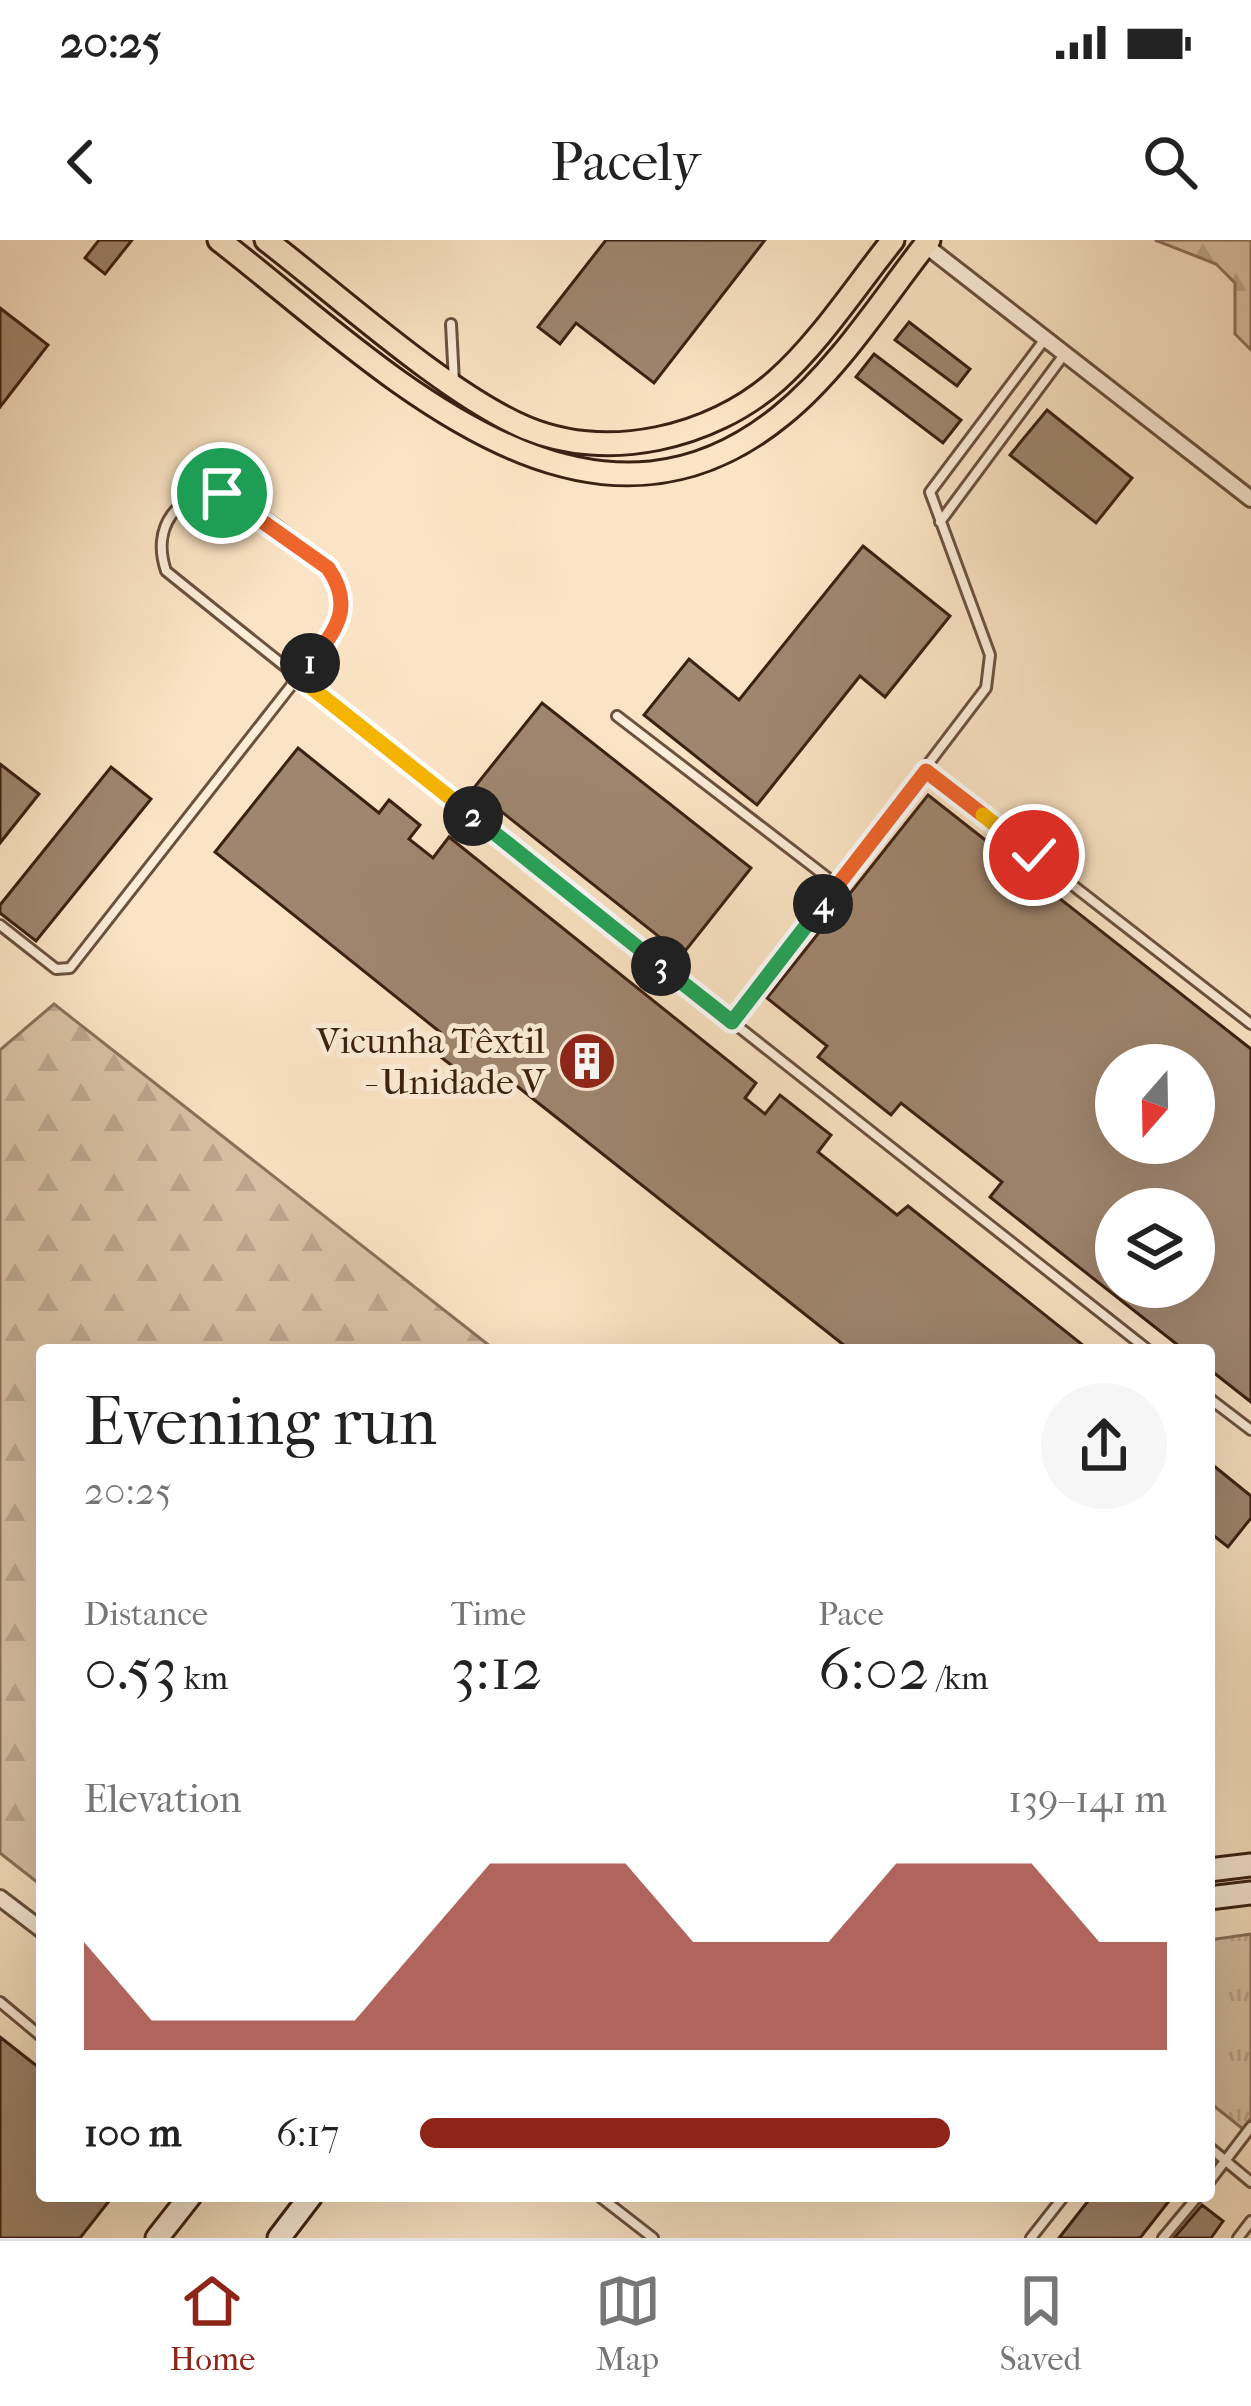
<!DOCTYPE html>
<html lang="en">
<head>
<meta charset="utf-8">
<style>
	:root { --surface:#fff; --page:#f6f6f6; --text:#222; --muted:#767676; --line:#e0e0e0; --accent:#8f2418 }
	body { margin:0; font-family:"IM FELL French Canon",serif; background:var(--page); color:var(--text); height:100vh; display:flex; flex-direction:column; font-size:45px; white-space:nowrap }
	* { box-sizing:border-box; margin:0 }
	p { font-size:39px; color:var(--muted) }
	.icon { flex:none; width:66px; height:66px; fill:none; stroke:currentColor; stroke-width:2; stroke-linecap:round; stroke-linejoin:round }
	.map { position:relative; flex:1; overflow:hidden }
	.side { position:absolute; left:36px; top:1104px; width:1179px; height:858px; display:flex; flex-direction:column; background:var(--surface); border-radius:12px; box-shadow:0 12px 48px #0002 }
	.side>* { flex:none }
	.needle { width:78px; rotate:200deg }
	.controls { position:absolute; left:1095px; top:804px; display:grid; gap:24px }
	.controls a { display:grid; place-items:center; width:120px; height:120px; border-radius:50%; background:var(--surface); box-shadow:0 12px 48px #0002; font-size:60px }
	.pin { position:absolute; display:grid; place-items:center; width:102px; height:102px; color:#fff; margin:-51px; border:6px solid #fff; border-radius:50%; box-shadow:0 3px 12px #0007 }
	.km { position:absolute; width:60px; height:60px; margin:-30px; border-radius:50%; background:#222; color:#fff; font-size:33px; line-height:60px; text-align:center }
	.round { display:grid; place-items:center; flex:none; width:126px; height:126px; border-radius:63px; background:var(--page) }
	.summary { display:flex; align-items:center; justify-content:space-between; height:204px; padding:0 48px }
	h1 { font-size:66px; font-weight:600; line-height:90px }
	.figures { display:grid; grid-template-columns:repeat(3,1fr); gap:18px; height:204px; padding:12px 48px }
	.figures div { display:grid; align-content:center }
	.figures b { font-size:60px; font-weight:600 }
	.figures small { font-size:33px; font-weight:400 }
	.figures p { font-size:33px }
	.chart { height:336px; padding:24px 48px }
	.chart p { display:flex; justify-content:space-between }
	.chart svg { width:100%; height:216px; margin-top:12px; fill:var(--accent); opacity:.7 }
	ul { padding:0 48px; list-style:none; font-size:39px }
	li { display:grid; grid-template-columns:192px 144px 1fr; align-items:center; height:90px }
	li i { height:30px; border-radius:15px; background:var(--accent) }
	.status { display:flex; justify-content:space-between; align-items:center; height:84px; padding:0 60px; background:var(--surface); direction:ltr }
	.status svg { height:33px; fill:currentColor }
	header { display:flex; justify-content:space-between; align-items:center; height:156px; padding:0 48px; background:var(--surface); font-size:54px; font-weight:600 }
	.tabs { display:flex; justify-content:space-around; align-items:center; height:168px; border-top:3px solid var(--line); background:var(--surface); font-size:33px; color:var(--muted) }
	.tabs a { display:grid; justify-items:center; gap:6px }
	.tabs .current { color:var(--accent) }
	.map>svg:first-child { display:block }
</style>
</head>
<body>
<div class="status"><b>20:25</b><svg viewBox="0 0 49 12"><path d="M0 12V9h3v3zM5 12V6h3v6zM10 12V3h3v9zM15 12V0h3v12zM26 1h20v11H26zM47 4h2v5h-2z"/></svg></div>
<header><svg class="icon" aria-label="back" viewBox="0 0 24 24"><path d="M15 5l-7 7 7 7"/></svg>Pacely<svg class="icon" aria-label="search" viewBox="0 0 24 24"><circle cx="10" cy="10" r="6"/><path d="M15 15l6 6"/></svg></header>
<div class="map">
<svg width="1251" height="1998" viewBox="0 0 1251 1998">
	<defs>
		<pattern id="forest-firs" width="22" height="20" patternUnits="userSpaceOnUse" patternTransform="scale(3)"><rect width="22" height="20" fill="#dbc3a7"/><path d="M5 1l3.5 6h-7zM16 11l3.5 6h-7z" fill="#bda78f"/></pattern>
		<pattern id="park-tufts" width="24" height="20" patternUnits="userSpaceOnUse" patternTransform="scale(3)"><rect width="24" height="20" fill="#dbc3a7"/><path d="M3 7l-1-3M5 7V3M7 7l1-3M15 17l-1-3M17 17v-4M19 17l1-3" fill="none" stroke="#bda78f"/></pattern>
	</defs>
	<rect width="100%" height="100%" fill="#fbe4c5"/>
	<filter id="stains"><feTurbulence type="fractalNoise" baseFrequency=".00167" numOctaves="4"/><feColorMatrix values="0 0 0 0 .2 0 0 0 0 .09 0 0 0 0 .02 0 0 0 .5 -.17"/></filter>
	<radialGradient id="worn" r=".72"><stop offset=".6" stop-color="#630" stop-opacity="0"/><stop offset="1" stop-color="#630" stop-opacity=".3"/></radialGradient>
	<!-- forest -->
	<path fill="url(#forest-firs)" stroke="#8c725c" stroke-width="3" d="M1155,0H1251V110L1235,94V43L1216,24Z
		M54,764L495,1110H42V1646L0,1613V810Z"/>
	<!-- park -->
	<path fill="url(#park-tufts)" stroke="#8c725c" stroke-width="3" d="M1251,1694V1878L1243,1889L1209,1862V1700Z"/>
	<!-- building -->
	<path fill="#9f866f" stroke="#3c2012" stroke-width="3" fill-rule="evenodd" d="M99,0H132L105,34L85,18Z
		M606,0H765L654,143L576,83L560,104L538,87Z
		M0,68L48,105L0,167Z
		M909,82L970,129L957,146L895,100Z
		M874,114L961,180L943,203L856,137Z
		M1047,170L1132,238L1096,283L1010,215Z
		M863,306L950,376L885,457L860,436L757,565L644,475L689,419L739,460Z
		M542,463L751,628L682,715L473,549Z
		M298,508L379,573L389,560L420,585L409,599L433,618L449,597L756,843L745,858L765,874L780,855L831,895L818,912L897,975L908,966L1089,1110H850L503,835L488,854L428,807L440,792L215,612Z
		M0,524L39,554L0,603Z
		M111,527L151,559L36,701L0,673V665Z
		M928,555L1251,809V1162L1209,1129V1110H1184L990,957L1002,942L901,863L891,875L818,817L827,806L767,758ZM1116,825H1194V903H1116ZM1116,969H1194V1047H1116Z
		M1209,1222L1251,1256V1278L1228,1307L1209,1292Z
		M0,1797L42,1830V1956H113L80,1998H0Z
		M1092,1956H1173L1140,1998H1059Z
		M1202,1965L1223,1981L1211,1998H1174Z"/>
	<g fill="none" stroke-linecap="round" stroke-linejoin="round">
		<defs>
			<path id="lane" d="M451,84L454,142
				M940,282L1066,112
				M617,476L837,645
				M926,531L1251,784
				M0,685L56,729L70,728L298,437C314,418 343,392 344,366C345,329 255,265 222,253C177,252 151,287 166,331C491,593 820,851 1148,1110
				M732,782L986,448L990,415L930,252L1045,99
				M1209,1158L1251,1190
				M0,1762L42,1797
				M1209,1907L1251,1942
				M1209,1942L1251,1887
				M599,1956L653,1998
				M1031,1998L1064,1956
				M1163,1998L1198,1956
				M1238,1998L1251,1981"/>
			<path id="street" d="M925,5L1251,259
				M0,1658L42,1690"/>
			<path id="secondary" d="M1209,1630L1251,1625
				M1209,1658L1251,1653
				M157,1998L190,1956
				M279,1998L311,1956"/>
			<path id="primary" d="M219,0C374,119 581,340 782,175C839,129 884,57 929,0
				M266,0C339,56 445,153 526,188C608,222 711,198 776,141C820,102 856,46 893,0"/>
		</defs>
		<!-- lane casing -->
		<use href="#lane" stroke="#6c513f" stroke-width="14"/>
		<!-- street casing -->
		<use href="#street" stroke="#6c513f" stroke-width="20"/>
		<!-- secondary casing -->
		<use href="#secondary" stroke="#3c2012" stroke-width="27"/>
		<!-- primary casing -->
		<use href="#primary" stroke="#3c2012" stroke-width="27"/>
		<!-- lane -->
		<use href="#lane" stroke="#fcedd9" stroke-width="8"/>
		<!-- street -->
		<use href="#street" stroke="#fcedd9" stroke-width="14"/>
		<!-- secondary -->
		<use href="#secondary" stroke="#fcedd9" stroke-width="21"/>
		<!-- primary -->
		<use href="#primary" stroke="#fbe4c5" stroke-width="21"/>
	</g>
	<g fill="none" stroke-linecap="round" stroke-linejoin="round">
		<defs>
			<path id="split-1" d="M222,253L328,328C355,367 336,390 310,423"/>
			<path id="split-2" d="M310,423L298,437L473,576"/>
			<path id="split-3" d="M473,576L661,726"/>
			<path id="split-4" d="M661,726L732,782L823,664"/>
			<path id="split-5" d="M823,664L926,531L983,575"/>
			<path id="split-6" d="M983,575L1034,615"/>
		</defs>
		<!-- split-1 casing -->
		<use href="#split-1" stroke="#fff" stroke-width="24"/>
		<!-- split-2 casing -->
		<use href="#split-2" stroke="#fff" stroke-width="24"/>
		<!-- split-3 casing -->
		<use href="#split-3" stroke="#fff" stroke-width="24"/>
		<!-- split-4 casing -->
		<use href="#split-4" stroke="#fff" stroke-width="24"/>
		<!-- split-5 casing -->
		<use href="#split-5" stroke="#fff" stroke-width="24"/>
		<!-- split-6 casing -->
		<use href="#split-6" stroke="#fff" stroke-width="24"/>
		<!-- split-1 -->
		<use href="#split-1" stroke="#f0652b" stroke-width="15"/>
		<!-- split-2 -->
		<use href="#split-2" stroke="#f5b400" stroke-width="15"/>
		<!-- split-3 -->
		<use href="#split-3" stroke="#22a559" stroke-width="15"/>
		<!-- split-4 -->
		<use href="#split-4" stroke="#22a559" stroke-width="15"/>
		<!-- split-5 -->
		<use href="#split-5" stroke="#f0652b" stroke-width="15"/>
		<!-- split-6 -->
		<use href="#split-6" stroke="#f5b400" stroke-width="15"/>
	</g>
	<!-- icons -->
	<defs>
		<symbol id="building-disc" viewBox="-11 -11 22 22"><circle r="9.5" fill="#8f2418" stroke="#fcedd9"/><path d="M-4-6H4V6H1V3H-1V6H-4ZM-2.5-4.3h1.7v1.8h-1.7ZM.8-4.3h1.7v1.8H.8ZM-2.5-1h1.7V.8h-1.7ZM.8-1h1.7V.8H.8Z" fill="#fff"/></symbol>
	</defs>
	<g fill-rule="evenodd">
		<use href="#building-disc" x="554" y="788" width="66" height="66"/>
	</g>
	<g text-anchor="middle" stroke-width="10" stroke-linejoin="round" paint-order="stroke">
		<!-- poi labels -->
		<g font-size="36" fill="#3c2012" stroke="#fcedd9" text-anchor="end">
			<text x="545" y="813">Vicunha Têxtil<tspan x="545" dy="41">- Unidade V</tspan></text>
		</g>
	</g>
	<rect width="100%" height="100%" filter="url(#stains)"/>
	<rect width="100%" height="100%" fill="url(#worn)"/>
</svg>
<div class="controls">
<a><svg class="needle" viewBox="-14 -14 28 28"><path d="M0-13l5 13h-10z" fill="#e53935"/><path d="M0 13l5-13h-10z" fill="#767676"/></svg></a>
<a><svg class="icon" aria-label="layers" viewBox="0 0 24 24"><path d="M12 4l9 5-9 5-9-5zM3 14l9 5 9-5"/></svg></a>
</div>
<div class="pin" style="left:222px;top:253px;background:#1e9e55"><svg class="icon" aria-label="arrive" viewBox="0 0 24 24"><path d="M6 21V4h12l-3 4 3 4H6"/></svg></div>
<div class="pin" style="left:1034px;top:615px;background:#d93025"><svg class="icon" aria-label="check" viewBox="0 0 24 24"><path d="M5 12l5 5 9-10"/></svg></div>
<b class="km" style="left:310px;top:423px">1</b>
<b class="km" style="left:473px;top:576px">2</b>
<b class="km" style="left:661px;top:726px">3</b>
<b class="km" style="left:823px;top:664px">4</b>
<section class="side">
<div class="summary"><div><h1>Evening run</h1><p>20:25</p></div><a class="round"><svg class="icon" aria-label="share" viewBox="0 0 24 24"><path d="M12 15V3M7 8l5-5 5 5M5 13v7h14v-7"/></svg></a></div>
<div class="figures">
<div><p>Distance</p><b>0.53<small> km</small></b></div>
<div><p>Time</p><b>3:12</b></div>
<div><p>Pace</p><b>6:02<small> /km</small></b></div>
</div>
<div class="chart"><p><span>Elevation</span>139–141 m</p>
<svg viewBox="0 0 160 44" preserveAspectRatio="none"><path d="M0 44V22L10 38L20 38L30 38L40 38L50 22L60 6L70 6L80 6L90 22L100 22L110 22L120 6L130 6L140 6L150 22L160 22V44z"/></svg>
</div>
<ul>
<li><b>100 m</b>6:17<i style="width:71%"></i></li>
</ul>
</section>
</div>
<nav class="tabs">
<a class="current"><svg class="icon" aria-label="home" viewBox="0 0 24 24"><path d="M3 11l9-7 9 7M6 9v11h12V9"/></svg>Home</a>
<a><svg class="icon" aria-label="map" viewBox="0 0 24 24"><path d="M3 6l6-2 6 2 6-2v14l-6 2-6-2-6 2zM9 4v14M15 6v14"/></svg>Map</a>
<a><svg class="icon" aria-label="saved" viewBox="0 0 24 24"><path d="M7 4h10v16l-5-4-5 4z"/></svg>Saved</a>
</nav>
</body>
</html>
